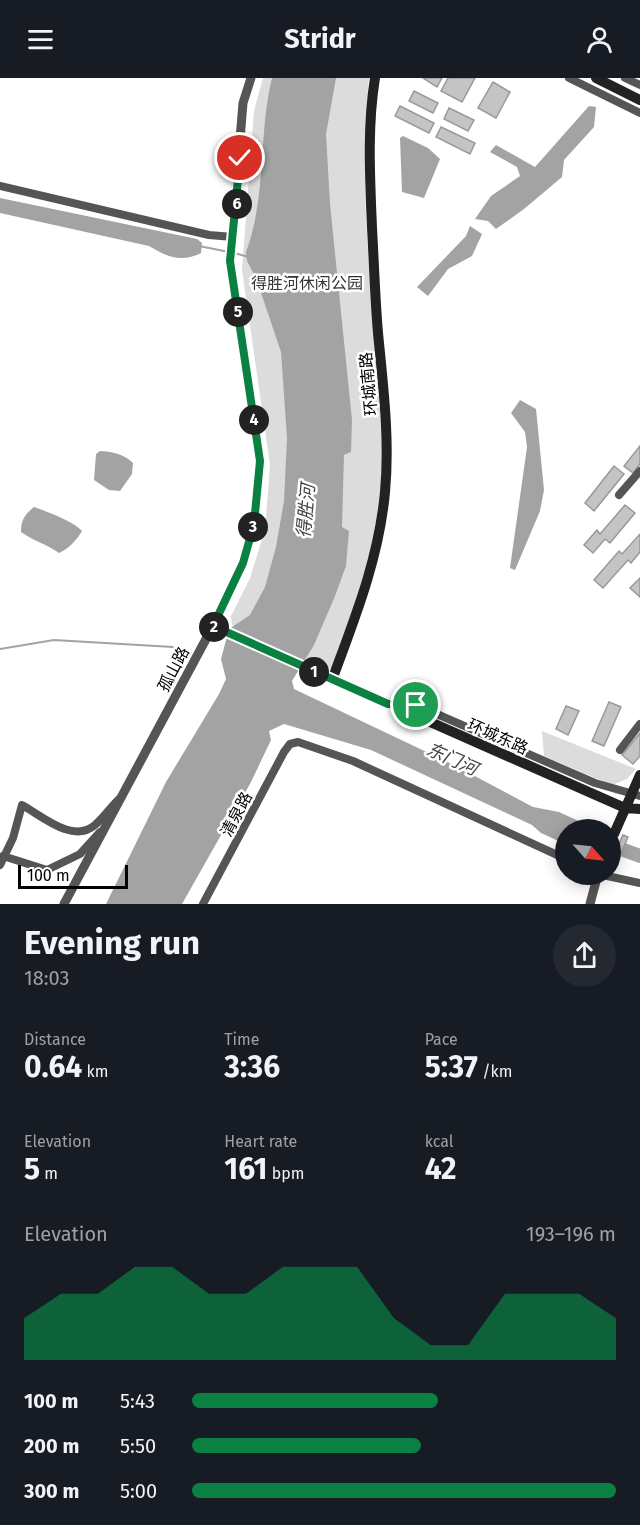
<!DOCTYPE html>
<html lang="en">
<head>
<meta charset="utf-8">
<style>
	:root { --surface:#171b24; --page:#242831; --text:#f1f3f6; --muted:#9ea1a6; --accent:#0b8043 }
	body { margin:0; font-family:"Fira Sans","Noto Sans SC",sans-serif; background:var(--page); color:var(--text); height:100vh; display:flex; flex-direction:column; font-size:22px; white-space:nowrap }
	* { box-sizing:border-box; margin:0 }
	p { font-size:20px; color:var(--muted) }
	.icon { flex:none; width:33px; height:33px; fill:none; stroke:currentColor; stroke-width:2; stroke-linecap:round; stroke-linejoin:round }
	.map { position:relative; height:826px; overflow:hidden }
	.panel { display:flex; flex-direction:column; background:var(--surface); flex:1 }
	.panel>* { flex:none }
	.needle { width:39px; rotate:117deg }
	.controls { position:absolute; left:555px; top:741px; display:grid; gap:12px }
	.controls a { display:grid; place-items:center; width:66px; height:66px; border-radius:50%; background:var(--surface); box-shadow:0 3px 15px #0003; font-size:30px }
	.scale { position:absolute; left:18px; bottom:15px; width:110px; box-sizing:border-box; padding-left:6px; border:3px solid #000; border-top:0; font-size:16px; line-height:21px; white-space:nowrap; color:#000; -webkit-text-stroke:4px #fff; paint-order:stroke }
	.pin { position:absolute; display:grid; place-items:center; width:51px; height:51px; color:#fff; margin:-26px; border:3px solid #fff; border-radius:50%; box-shadow:0 2px 6px #0007 }
	.km { position:absolute; width:30px; height:30px; margin:-15px; border-radius:50%; background:#222; color:#fff; font-size:16px; line-height:30px; text-align:center }
	.round { display:grid; place-items:center; flex:none; width:63px; height:63px; border-radius:32px; background:var(--page) }
	.headline { display:flex; align-items:center; justify-content:space-between; height:102px; padding:0 24px }
	h1 { font-size:33px; font-weight:700; line-height:45px }
	.metrics { display:grid; grid-template-columns:repeat(3,1fr); gap:9px; height:102px; padding:6px 24px }
	.metrics div { display:grid; align-content:center }
	.metrics b { font-size:30px; font-weight:700 }
	.metrics small { font-size:16px; font-weight:400 }
	.metrics p { font-size:16px }
	.chart { height:168px; padding:12px 24px }
	.chart p { display:flex; justify-content:space-between }
	.chart svg { width:100%; height:108px; margin-top:6px; fill:var(--accent); opacity:.7 }
	ul { padding:0 24px; list-style:none; font-size:20px }
	li { display:grid; grid-template-columns:96px 72px 1fr; align-items:center; height:45px }
	li i { height:15px; border-radius:8px; background:var(--accent) }
	header { display:flex; justify-content:space-between; align-items:center; height:78px; padding:0 24px; background:var(--surface); font-size:27px; font-weight:700 }
	.map>svg:first-child { display:block }
</style>
</head>
<body>
<header><svg class="icon" aria-label="menu" viewBox="0 0 24 24"><path d="M4 6h16M4 12h16M4 18h16"/></svg>Stridr<svg class="icon" aria-label="person" viewBox="0 0 24 24"><circle cx="12" cy="8" r="4"/><path d="M4 21q1-7 8-7t8 7"/></svg></header>
<div class="map">
<svg width="640" height="826" viewBox="0 0 640 826">
	<rect width="100%" height="100%" fill="#fff"/>
	<!-- green -->
	<path fill="#dcdcdc" d="M263,0H369C359,94 369,187 376,281C379,323 385,369 381,412C375,471 351,535 333,592L232,547L231,538L250,500L265,452L270,387L242,192L254,33Z
		M542,653L636,691L627,701L612,707L544,678Z"/>
	<!-- water -->
	<path fill="#a3a3a3" d="M272,0H336L326,56L330,126L352,342L351,374L344,377L342,449L349,453L346,488L335,518L314,567L292,603L294,611L456,688L533,729L559,734L596,751L566,752L565,766L541,755L532,747L371,672L284,646L269,653L271,662L251,704L182,826H106L166,704L219,616L226,601L221,581L229,551L250,537L265,509L276,469L284,423L287,360L281,274L256,200L247,183L246,174C267,118 258,57 272,0Z
		M589,28L596,29L594,49L564,82L562,99L524,131L496,151L488,143L475,141L491,118L520,98L517,89L490,74L496,67L535,89Z
		M403,58L428,70L440,81L424,120L402,114L400,60Z
		M0,120L197,161L202,165L201,175C182,185 167,179 149,168L0,135Z
		M470,148L482,156L472,178L448,191L428,218L417,209L466,158Z
		M520,322L536,331L544,412L540,433L515,492L510,490L527,369L525,354L511,335Z
		M100,373C111,373 126,377 133,385L132,396L120,413L109,412L94,402L96,376Z
		M34,429C48,434 73,443 82,453C77,462 68,471 59,475C47,466 33,463 21,454C21,442 25,436 34,429Z"/>
	<g fill="none" stroke-linecap="round" stroke-linejoin="round">
		<!-- stream -->
		<path stroke="#a3a3a3" stroke-width="2" d="M199,168L229,174
			M234,175L249,179
			M0,571L54,562L173,569"/>
		<!-- river -->
		<path stroke="#a3a3a3" stroke-width="14" d="M610,767L640,778"/>
	</g>
	<!-- building -->
	<path fill="#c4c4c4" stroke="#999" stroke-width="1.5" d="M423,0H442L437,9Z
		M448,0H475L462,24L441,13Z
		M493,4L510,14L496,40L478,30Z
		M414,13L438,25L433,35L409,23Z
		M400,28L434,45L429,55L395,38Z
		M449,30L474,42L468,53L444,41Z
		M441,49L475,65L470,76L436,59Z
		M640,368V386L633,395L624,388Z
		M614,388L624,396L594,433L585,425Z
		M625,427L635,435L610,465L605,461L593,475L584,467L597,452L600,456Z
		M640,456V474L631,485L628,482L603,510L594,502L619,473L622,476Z
		M640,500V519L630,510Z
		M609,624L621,629L604,668L592,663Z
		M566,628L579,633L568,657L556,651Z
		M640,655V678L633,686L622,677Z
		M623,757L628,759L614,792L610,790V786Z"/>
	<g fill="none" stroke-linecap="round" stroke-linejoin="round">
		<!-- minor -->
		<path stroke="#555" stroke-width="8" d="M569,0L640,35
			M625,0L640,7
			M0,108L209,157L233,159
			M619,417L640,393
			M396,626L416,627L595,705L640,718
			M620,672L640,646
			M3,778L47,792L80,776L100,754
			M0,787L13,760L22,727C42,738 73,766 95,747C104,739 110,730 118,722
			M598,796L640,805
			M203,826L284,674L290,666L298,664L353,683L566,781"/>
		<!-- tertiary -->
		<path stroke="#555" stroke-width="9" d="M64,826L213,548L243,485L254,446L260,383L230,183L243,25L251,0
			M590,826L598,796"/>
		<!-- secondary -->
		<path stroke="#222" stroke-width="10" d="M596,0L640,22
			M213,548L625,730L640,731
			M332,602C355,540 379,480 385,414C390,361 383,307 378,255C375,220 374,185 372,150C370,100 367,49 375,0
			M614,756L640,697"/>
	</g>
	<g fill="none" stroke-linecap="round" stroke-linejoin="round">
		<defs>
			<path id="route" d="M240,80L230,183L260,383L254,446L243,485L213,548L388,626L416,627"/>
		</defs>
		<!-- route casing -->
		<use href="#route" stroke="#fff" stroke-width="12"/>
		<!-- route -->
		<use href="#route" stroke="#0b8043" stroke-width="8"/>
	</g>
	<g text-anchor="middle" stroke-width="5" stroke-linejoin="round" paint-order="stroke">
		<!-- park labels -->
		<g font-size="16" fill="#333" stroke="#fff">
			<text x="307" y="211">得胜河休闲公园</text>
		</g>
		<!-- street labels -->
		<g font-size="16" fill="#000" stroke="#fff">
			<text transform="translate(368 306) rotate(-95)" y="6">环城南路</text>
			<text transform="translate(173 591) rotate(-62)" y="6">孤山路</text>
			<text transform="translate(498 658) rotate(24)" y="6">环城东路</text>
			<text transform="translate(236 736) rotate(-62)" y="6">清泉路</text>
		</g>
		<!-- water labels -->
		<g font-size="18" font-style="italic" fill="#444" stroke="#fff">
			<text transform="translate(306 433) rotate(-85)" y="6">得胜河</text>
			<text transform="translate(452 681) rotate(24)" y="6">东门河</text>
		</g>
	</g>
</svg>
<div class="controls">
<a><svg class="needle" viewBox="-14 -14 28 28"><path d="M0-13l5 13h-10z" fill="#e53935"/><path d="M0 13l5-13h-10z" fill="#9ea1a6"/></svg></a>
</div>
<div class="scale">100 m</div>
<div class="pin" style="left:416px;top:627px;background:#1e9e55"><svg class="icon" aria-label="arrive" viewBox="0 0 24 24"><path d="M6 21V4h12l-3 4 3 4H6"/></svg></div>
<div class="pin" style="left:240px;top:80px;background:#d93025"><svg class="icon" aria-label="check" viewBox="0 0 24 24"><path d="M5 12l5 5 9-10"/></svg></div>
<b class="km" style="left:314px;top:594px">1</b>
<b class="km" style="left:214px;top:549px">2</b>
<b class="km" style="left:253px;top:449px">3</b>
<b class="km" style="left:254px;top:342px">4</b>
<b class="km" style="left:238px;top:234px">5</b>
<b class="km" style="left:237px;top:126px">6</b>
</div>
<section class="panel">
<div class="headline"><div><h1>Evening run</h1><p>18:03</p></div><a class="round"><svg class="icon" aria-label="share" viewBox="0 0 24 24"><path d="M12 15V3M7 8l5-5 5 5M5 13v7h14v-7"/></svg></a></div>
<div class="metrics">
<div><p>Distance</p><b>0.64<small> km</small></b></div>
<div><p>Time</p><b>3:36</b></div>
<div><p>Pace</p><b>5:37<small> /km</small></b></div>
</div>
<div class="metrics">
<div><p>Elevation</p><b>5<small> m</small></b></div>
<div><p>Heart rate</p><b>161<small> bpm</small></b></div>
<div><p>kcal</p><b>42</b></div>
</div>
<div class="chart"><p><span>Elevation</span>193–196 m</p>
<svg viewBox="0 0 160 44" preserveAspectRatio="none"><path d="M0 44V27L10 17L20 17L30 6L40 6L50 17L60 17L70 6L80 6L90 6L100 27L110 38L120 38L130 17L140 17L150 17L160 27V44z"/></svg>
</div>
<ul>
<li><b>100 m</b>5:43<i style="width:58%"></i></li>
<li><b>200 m</b>5:50<i style="width:54%"></i></li>
<li><b>300 m</b>5:00<i style="width:100%"></i></li>
</ul>
</section>
</body>
</html>
